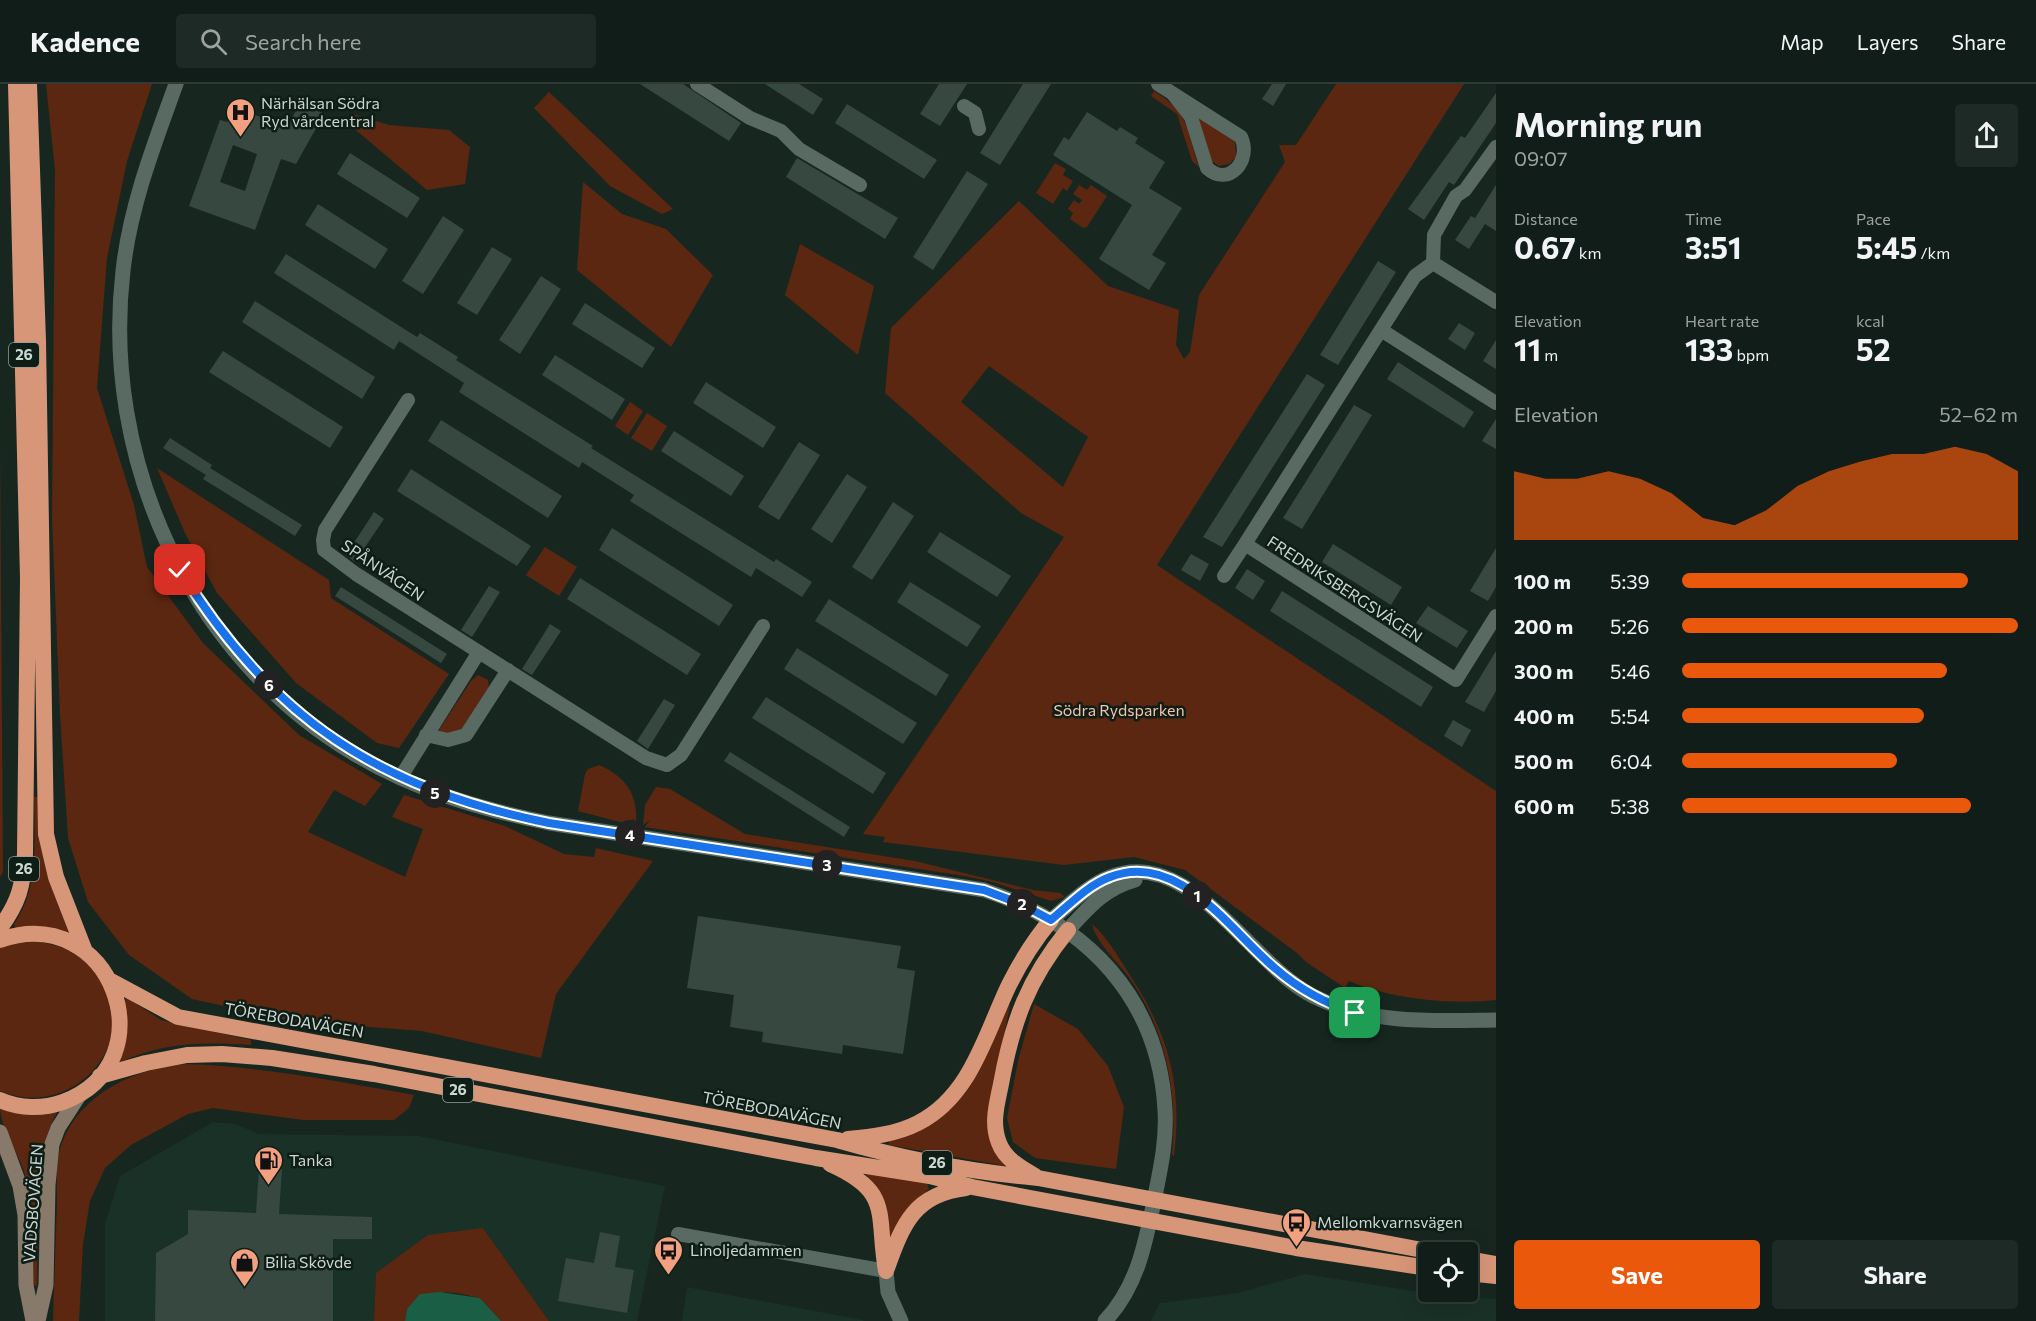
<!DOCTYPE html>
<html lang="en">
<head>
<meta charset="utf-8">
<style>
	:root { --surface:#111d18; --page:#1e2a25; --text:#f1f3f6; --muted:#9ca2a2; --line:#303b37; --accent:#ea580c }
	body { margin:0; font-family:Commissioner,sans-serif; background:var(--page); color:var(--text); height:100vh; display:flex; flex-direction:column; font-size:22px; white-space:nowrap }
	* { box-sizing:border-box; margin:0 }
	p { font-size:20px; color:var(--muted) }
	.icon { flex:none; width:33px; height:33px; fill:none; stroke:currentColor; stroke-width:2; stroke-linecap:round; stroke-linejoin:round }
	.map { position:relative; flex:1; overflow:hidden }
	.drawer { display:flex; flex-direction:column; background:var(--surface); width:540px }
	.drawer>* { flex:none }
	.fabs { position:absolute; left:1418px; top:1158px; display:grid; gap:12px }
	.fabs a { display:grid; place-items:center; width:60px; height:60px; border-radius:6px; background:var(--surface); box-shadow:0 6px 24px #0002,0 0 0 2px var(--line); font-size:30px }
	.pin { position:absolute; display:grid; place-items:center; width:51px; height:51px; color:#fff; margin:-26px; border-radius:12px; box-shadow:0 3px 9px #0006 }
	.km { position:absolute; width:30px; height:30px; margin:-15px; border-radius:50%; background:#222; color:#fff; font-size:16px; line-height:30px; text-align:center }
	.round { display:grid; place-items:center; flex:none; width:63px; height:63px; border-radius:6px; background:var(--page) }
	.headline { display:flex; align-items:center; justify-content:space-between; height:102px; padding:0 18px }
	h1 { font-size:33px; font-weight:700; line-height:45px }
	.metrics { display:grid; grid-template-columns:repeat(3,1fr); gap:9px; height:102px; padding:6px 18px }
	.metrics div { display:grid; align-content:center }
	.metrics b { font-size:30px; font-weight:700 }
	.metrics small { font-size:16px; font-weight:400 }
	.metrics p { font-size:16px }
	.chart { height:168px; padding:12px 18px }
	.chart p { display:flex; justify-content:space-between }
	.chart svg { width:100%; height:108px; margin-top:6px; fill:var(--accent); opacity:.7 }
	.button { display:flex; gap:12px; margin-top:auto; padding:12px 18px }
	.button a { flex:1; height:69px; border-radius:6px; background:var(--accent); color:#fff; font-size:24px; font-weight:700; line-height:69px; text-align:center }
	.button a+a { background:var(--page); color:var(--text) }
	ul { padding:0 18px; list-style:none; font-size:20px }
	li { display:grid; grid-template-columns:96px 72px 1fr; align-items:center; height:45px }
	li i { height:15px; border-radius:8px; background:var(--accent) }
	header { display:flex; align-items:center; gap:36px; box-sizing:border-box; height:84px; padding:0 30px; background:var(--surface); border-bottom:2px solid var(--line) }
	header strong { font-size:28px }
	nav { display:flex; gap:33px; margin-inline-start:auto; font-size:21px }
	.search { width:420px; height:54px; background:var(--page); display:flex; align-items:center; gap:15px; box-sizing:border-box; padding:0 21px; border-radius:6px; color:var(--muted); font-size:22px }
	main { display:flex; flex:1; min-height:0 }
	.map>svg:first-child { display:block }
</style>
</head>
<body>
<header>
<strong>Kadence</strong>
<div class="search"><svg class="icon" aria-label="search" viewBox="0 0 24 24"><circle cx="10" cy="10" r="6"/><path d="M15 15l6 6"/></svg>Search here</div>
<nav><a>Map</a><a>Layers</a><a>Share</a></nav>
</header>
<main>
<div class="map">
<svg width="1496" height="1237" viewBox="0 0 1496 1237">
	<rect width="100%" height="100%" fill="#172720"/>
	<!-- built -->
	<path fill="#193127" d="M213,1038L236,1040L258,1050L418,1052L665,1102L637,1237H549L483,1144L376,1189L374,1237H105V1140L120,1092Z
		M1305,1190L1426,1209L1496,1215V1237H1151L1160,1219L1238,1209Z
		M687,1203L863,1236L864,1237H682Z"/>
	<!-- green -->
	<path fill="#5b2710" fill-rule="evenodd" d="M46,0H152L127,77L107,174L97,304L134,421L147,483L203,559L299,651L382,700L365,722L334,706L308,748L405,793L423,745L392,733L404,711L505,742L564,770L594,773L596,764L653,777L556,910L541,974L422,947L292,937L192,915L129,871L88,818L68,754L60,630L52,435L55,86Z
		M1336,0H1464L1157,481L1496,707V916C1451,921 1391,915 1349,897L1345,904L1306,878L1297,869L1185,786L1134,773L1064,781L883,758L885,753L863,750L1064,453L1021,429L885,309L891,244L1019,117L1108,202L1179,226L1176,261L1184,275L1190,268L1199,211L1285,78L1279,61H1296ZM989,282L1088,353L1063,403L961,318Z
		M1154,7C1191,30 1186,45 1199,83L1192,77L1177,30L1151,12Z
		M549,8L673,125L662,130L610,102L534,24Z
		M353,30L389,41L449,46L470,63L465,100L427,106L345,37Z
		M1199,32L1235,58L1236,73L1229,80L1219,82L1210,76L1197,34Z
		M1055,79L1066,85L1063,91L1073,97L1067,107L1063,104L1053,120L1036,109Z
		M583,98L622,130L666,145L713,191L671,263L577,186Z
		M1079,101L1087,106L1091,101L1107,112L1087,143L1083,144L1070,135L1073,129L1068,125L1074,116L1079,120L1082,116L1073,110Z
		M800,160L874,202L858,271L785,211Z
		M630,318L643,327L628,351L615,342Z
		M647,329L667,342L652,367L631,354Z
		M0,361L3,788L0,793Z
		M157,384L329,496L331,514L449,590L399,664L377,659L296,599L217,509L186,451Z
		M545,463L577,483L559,512L526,491Z
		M478,591L488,596L489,604L462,646L455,651L437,649L471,597Z
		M599,681C625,692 638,710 636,738L632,734L635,742L578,727L585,690L588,685Z
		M656,703L670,705L745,750L915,777L1033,806L1060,809L1065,813L1051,817L993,798L965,792L645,743L650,736L643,741L645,721Z
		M34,713H38L72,851L45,844L16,845L14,840C40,803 34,756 34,713Z
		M1092,840C1107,853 1117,871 1128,888C1168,948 1183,1000 1174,1072L1172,1071C1178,1009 1166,944 1128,892C1116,876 1097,860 1092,840Z
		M31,855C46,860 66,863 80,870C86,874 91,882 95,888C148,952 76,1038 0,1007V863Z
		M127,914L161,936L251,956V961C205,958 164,958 120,978L116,975L124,917Z
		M1007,919L1010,921L996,992L1006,1082L889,1061V1057L928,1040Z
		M1034,920L1078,945L1108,982L1124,1023L1116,1085L1035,1074L1013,1058L1007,1034L1018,977Z
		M187,980C264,983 338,997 414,1011L409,1024L394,1036H304L213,1024L188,1030L131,1061L105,1084L90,1117L83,1160L79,1237H53C54,1197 56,1158 57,1118C57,1099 55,1077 62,1059C81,1008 137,984 187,980Z
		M0,1021L57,1028C30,1076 39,1148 37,1202L33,1201C33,1165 34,1129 26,1094C20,1069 0,1047 0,1021Z
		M864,1089L927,1099L929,1105L907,1125L890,1158C888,1130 885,1110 864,1089Z
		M483,1144L549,1237H501L480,1214L457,1209L440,1208L407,1225L405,1237H374L376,1189L428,1151Z"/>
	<!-- water -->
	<path fill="#1a5e46" d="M440,1208L480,1214L501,1237H405L407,1225L420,1210Z"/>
	<!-- building -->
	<path fill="#374841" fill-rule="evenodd" d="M640,0H683L741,39L729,57Z
		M765,0H799L823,15L813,31Z
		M939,0H967L940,42L920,30Z
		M1023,0H1051L1000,81L980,69Z
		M1272,0H1286L1273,22L1262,15Z
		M1496,9V39L1454,101L1449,98L1424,136L1408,125L1461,52L1465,54Z
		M302,17L324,30L296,80L281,75L255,146L189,122L220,36L227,38L232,25L288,40ZM233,61L257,70L245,107L220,98Z
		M847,20L937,76L924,95L835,39Z
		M1087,28L1117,47L1120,43L1138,54L1135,59L1165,78L1149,104L1182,124L1152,171L1166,179L1149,206L1099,175L1132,121L1053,71L1064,53L1069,56Z
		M350,69L420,114L407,134L337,90Z
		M797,74L898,134L885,155L786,93Z
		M967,87L988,100L933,186L913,173Z
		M1496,101V147L1485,140L1469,165L1455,156L1471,132L1475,134Z
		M318,120L388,165L375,185L305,141Z
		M443,132L464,146L423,210L402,197Z
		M492,163L512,175L477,231L457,219Z
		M286,170L417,253L420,249L458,273L456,276L593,362L591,364L774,478L776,475L812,498L802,513L756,484L751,493L630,417L634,411L582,378L579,384L459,308L464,299L399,257L394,266L274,189Z
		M1378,177L1396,188L1338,281L1320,271Z
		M541,192L561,205L520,270L499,256Z
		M255,217L375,293L362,315L242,238Z
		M585,219L655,264L642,284L572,240Z
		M1459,239L1475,249L1465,266L1448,255Z
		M1496,256V285L1483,277Z
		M223,267L343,343L330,364L209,288Z
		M555,271L625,315L612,336L542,291Z
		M1398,278L1474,328L1464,344L1387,295Z
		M1307,290L1325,301L1222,463L1203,453Z
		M706,298L776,343L763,364L693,319Z
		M1354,321L1372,331L1302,445L1283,434Z
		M1496,335V365L1482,357Z
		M441,336L562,412L548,434L428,357Z
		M674,347L744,392L731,412L661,367Z
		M170,354L212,381L210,384L302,441L295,452L203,395L206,391L163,364Z
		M799,358L820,371L779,436L758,423Z
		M411,385L531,462L517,482L397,407Z
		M847,390L867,403L832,459L811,445Z
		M893,418L914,432L872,496L852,483Z
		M374,428L384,435L355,478L346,471Z
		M612,444L733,521L719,542L599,466Z
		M940,448L1011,492L997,513L927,468Z
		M1333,460L1402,503L1391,521L1322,478Z
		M1496,464V503L1488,517L1470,507Z
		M1191,470L1209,480L1200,497L1181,486Z
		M1247,485L1265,497L1253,516L1235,504Z
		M580,494L701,570L687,591L567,515Z
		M910,498L981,542L967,563L897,518Z
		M489,502L500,508L472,553L461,546Z
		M341,503L447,570L441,579L335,512Z
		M1282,507L1433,603L1421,623L1270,527Z
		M829,515L949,591L936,612L815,537Z
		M1428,522L1468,547L1457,564L1416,539Z
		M550,540L561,547L532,591L522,585Z
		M797,564L917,639L903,660L784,585Z
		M1496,567V607L1484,628L1465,618Z
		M766,613L886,689L873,710L752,634Z
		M664,615L675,621L648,665L637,657Z
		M1453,636L1471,646L1462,663L1444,652Z
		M730,668L850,743L844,753L724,677Z
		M698,832L901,862L897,884L915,887L903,970L843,961L842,970L762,958L763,948L730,943L734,911L687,904Z
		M259,1084L282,1085L279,1130L372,1133V1155H333V1237H155L156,1169L188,1150V1126L256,1129Z
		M600,1148L620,1152L615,1183L634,1186L627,1229L558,1217L566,1174L594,1179Z"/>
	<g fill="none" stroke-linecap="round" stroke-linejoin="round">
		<!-- minor -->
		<path stroke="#586a61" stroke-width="14" d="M697,0L750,34L781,47L799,65L860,101
			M1158,0L1241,53C1252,76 1229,104 1207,84L1191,33L1173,10
			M964,22L975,29L979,45
			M1433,179L1415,192L1245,460L1456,596L1496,532
			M1433,179L1434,151L1456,112L1465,106L1496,63
			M1433,179L1496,218
			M1381,246L1496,319
			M408,316L325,446L323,456L324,466L356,490L646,674L667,681L681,671L763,542
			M1224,492L1245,460
			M426,651L448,656L466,651L508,586
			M400,694L479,568
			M678,1150L886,1187"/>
		<!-- tertiary -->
		<path stroke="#586a61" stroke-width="15" d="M176,0C154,61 130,122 123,187C101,374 189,571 353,669C414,706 480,725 549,739L984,806C1087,840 1159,914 1165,1026C1167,1057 1160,1087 1154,1117C1145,1161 1137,1203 1105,1237
			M1051,836C1069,821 1088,801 1110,793C1190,761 1251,881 1313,912C1371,941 1433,937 1496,936
			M1068,846C1088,824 1105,804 1135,796
			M886,1187L888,1208L901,1237"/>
		<!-- secondary -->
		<path stroke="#887a6a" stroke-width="15" d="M0,1048L20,1102L25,1131L26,1201L33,1237
			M38,1237L46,1201L48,1101L52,1060L58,1044L80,1010"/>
		<!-- trunk -->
		<path stroke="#d89678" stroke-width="16" d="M29,0L38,257L46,750L56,793L84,865
			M0,844C19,818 23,802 25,770L28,494L16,0
			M0,856C112,817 170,978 63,1018C43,1025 20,1025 0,1016
			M111,897L178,933L837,1056C903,1075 971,1088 1038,1094L1433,1168
			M100,992L146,979L187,971L222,970L272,974L374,990L816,1074L930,1092L972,1103L1296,1164L1428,1184
			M848,1055C871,1053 897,1050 918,1039C971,1012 985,951 1009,901C1020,879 1035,855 1051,836
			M830,1080C893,1108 876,1129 886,1187
			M1035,1092C1021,1084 1005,1075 999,1059C991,1039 997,1020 1001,1000C1012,939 1028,895 1068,846
			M1467,1175L1496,1180
			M887,1184C903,1139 915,1110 966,1104
			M1467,1189L1496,1192"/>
	</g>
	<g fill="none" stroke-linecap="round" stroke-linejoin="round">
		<defs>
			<path id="route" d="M180,486C272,635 378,704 549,739L984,806L1021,820L1051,836C1069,821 1088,801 1110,793C1179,766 1231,848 1276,885C1300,906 1325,919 1355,929"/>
		</defs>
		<!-- route casing -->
		<use href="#route" stroke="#fff" stroke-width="12"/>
		<!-- route -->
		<use href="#route" stroke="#1a73e8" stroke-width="8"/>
	</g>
	<!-- icons -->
	<defs>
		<symbol id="hospital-pin" viewBox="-11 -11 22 30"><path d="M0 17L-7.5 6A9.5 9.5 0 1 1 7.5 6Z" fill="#f2a07f" stroke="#0e1e17"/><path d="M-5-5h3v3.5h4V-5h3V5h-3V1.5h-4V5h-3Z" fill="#111"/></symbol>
		<symbol id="fuel-pin" viewBox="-11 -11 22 30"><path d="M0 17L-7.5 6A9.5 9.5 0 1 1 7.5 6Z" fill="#f2a07f" stroke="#0e1e17"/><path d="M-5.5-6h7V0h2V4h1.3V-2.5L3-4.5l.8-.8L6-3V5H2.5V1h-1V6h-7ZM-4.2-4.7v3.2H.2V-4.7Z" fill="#111"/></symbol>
		<symbol id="bus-pin" viewBox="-11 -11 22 30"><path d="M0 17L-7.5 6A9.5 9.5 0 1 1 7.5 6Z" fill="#f2a07f" stroke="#0e1e17"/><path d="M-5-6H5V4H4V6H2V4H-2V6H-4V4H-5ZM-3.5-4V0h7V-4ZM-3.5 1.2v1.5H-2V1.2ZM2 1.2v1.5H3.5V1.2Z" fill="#111"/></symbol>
		<symbol id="shop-pin" viewBox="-11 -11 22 30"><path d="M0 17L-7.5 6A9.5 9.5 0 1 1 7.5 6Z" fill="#f2a07f" stroke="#0e1e17"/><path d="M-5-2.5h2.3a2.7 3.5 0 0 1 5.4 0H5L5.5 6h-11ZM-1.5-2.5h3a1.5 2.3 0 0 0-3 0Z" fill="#111"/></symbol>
	</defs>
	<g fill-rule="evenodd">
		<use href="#hospital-pin" x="224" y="12" width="33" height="45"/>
		<use href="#fuel-pin" x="252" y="1060" width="33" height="45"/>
		<use href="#bus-pin" x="1280" y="1122" width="33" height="45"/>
		<use href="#bus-pin" x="652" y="1150" width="33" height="45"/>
		<use href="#shop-pin" x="228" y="1162" width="33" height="45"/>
	</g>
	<g text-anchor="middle" stroke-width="5" stroke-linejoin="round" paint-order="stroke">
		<!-- shield labels -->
		<g fill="#0e1e17" stroke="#929e99" stroke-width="1.5">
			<rect x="9" y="259" width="30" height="24" rx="4.5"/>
			<rect x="9" y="773" width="30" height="24" rx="4.5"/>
			<rect x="443" y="994" width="30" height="24" rx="4.5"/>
			<rect x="922" y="1067" width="30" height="24" rx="4.5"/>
		</g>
		<g font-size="15" font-weight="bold" fill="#cbd5d1">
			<text x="24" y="276">26</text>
			<text x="24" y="790">26</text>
			<text x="458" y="1011">26</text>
			<text x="937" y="1084">26</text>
		</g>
		<!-- poi labels -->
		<g font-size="16" fill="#cbd5d1" stroke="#0e1e17" text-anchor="start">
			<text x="261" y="25">Närhälsan Södra<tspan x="261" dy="18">Ryd vårdcentral</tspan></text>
			<text x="289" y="1082">Tanka</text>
			<text x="1317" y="1144">Mellomkvarnsvägen</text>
			<text x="690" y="1172">Linoljedammen</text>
			<text x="265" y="1184">Bilia Skövde</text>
		</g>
		<!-- street labels -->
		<g font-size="16" fill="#cbd5d1" stroke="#0e1e17">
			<text transform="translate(383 486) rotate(34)" y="6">SPÅNVÄGEN</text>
			<text transform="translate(1345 505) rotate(33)" y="6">FREDRIKSBERGSVÄGEN</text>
			<text transform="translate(294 936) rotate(10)" y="6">TÖREBODAVÄGEN</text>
			<text transform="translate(772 1026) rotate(11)" y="6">TÖREBODAVÄGEN</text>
			<text transform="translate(33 1119) rotate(-86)" y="6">VADSBOVÄGEN</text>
		</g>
		<!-- park labels -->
		<g font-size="16" fill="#f4c2ae" stroke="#0e1e17">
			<text x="1119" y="632">Södra Rydsparken</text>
		</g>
	</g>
</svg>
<div class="fabs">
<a><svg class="icon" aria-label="locate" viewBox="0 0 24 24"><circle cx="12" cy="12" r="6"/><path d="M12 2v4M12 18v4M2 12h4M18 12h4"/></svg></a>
</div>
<div class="pin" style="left:1355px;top:929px;background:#1e9e55"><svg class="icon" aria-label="arrive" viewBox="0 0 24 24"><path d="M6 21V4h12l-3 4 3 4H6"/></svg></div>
<div class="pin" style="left:180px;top:486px;background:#d93025"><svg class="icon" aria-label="check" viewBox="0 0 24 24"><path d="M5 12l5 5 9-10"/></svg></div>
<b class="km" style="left:1197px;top:812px">1</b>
<b class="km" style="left:1022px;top:820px">2</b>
<b class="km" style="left:827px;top:781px">3</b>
<b class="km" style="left:630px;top:751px">4</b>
<b class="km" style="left:435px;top:709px">5</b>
<b class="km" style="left:269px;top:601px">6</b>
</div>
<section class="drawer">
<div class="headline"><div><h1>Morning run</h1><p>09:07</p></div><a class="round"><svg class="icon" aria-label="share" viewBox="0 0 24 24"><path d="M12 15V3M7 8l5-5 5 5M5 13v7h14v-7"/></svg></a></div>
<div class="metrics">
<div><p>Distance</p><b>0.67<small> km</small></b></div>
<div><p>Time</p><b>3:51</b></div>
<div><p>Pace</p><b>5:45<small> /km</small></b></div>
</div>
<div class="metrics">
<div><p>Elevation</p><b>11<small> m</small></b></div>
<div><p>Heart rate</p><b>133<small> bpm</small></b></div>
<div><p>kcal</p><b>52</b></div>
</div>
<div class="chart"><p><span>Elevation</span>52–62 m</p>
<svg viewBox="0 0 160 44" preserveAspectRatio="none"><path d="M0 44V16L10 19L20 19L30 16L40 19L50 25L60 35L70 38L80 32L90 22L100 16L110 12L120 9L130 9L140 6L150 9L160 16V44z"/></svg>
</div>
<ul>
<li><b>100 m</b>5:39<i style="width:85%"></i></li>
<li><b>200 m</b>5:26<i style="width:100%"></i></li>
<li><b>300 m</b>5:46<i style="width:79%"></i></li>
<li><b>400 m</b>5:54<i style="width:72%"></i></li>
<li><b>500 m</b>6:04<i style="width:64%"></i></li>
<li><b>600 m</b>5:38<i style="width:86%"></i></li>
</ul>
<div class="button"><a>Save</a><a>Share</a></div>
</section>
</main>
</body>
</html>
